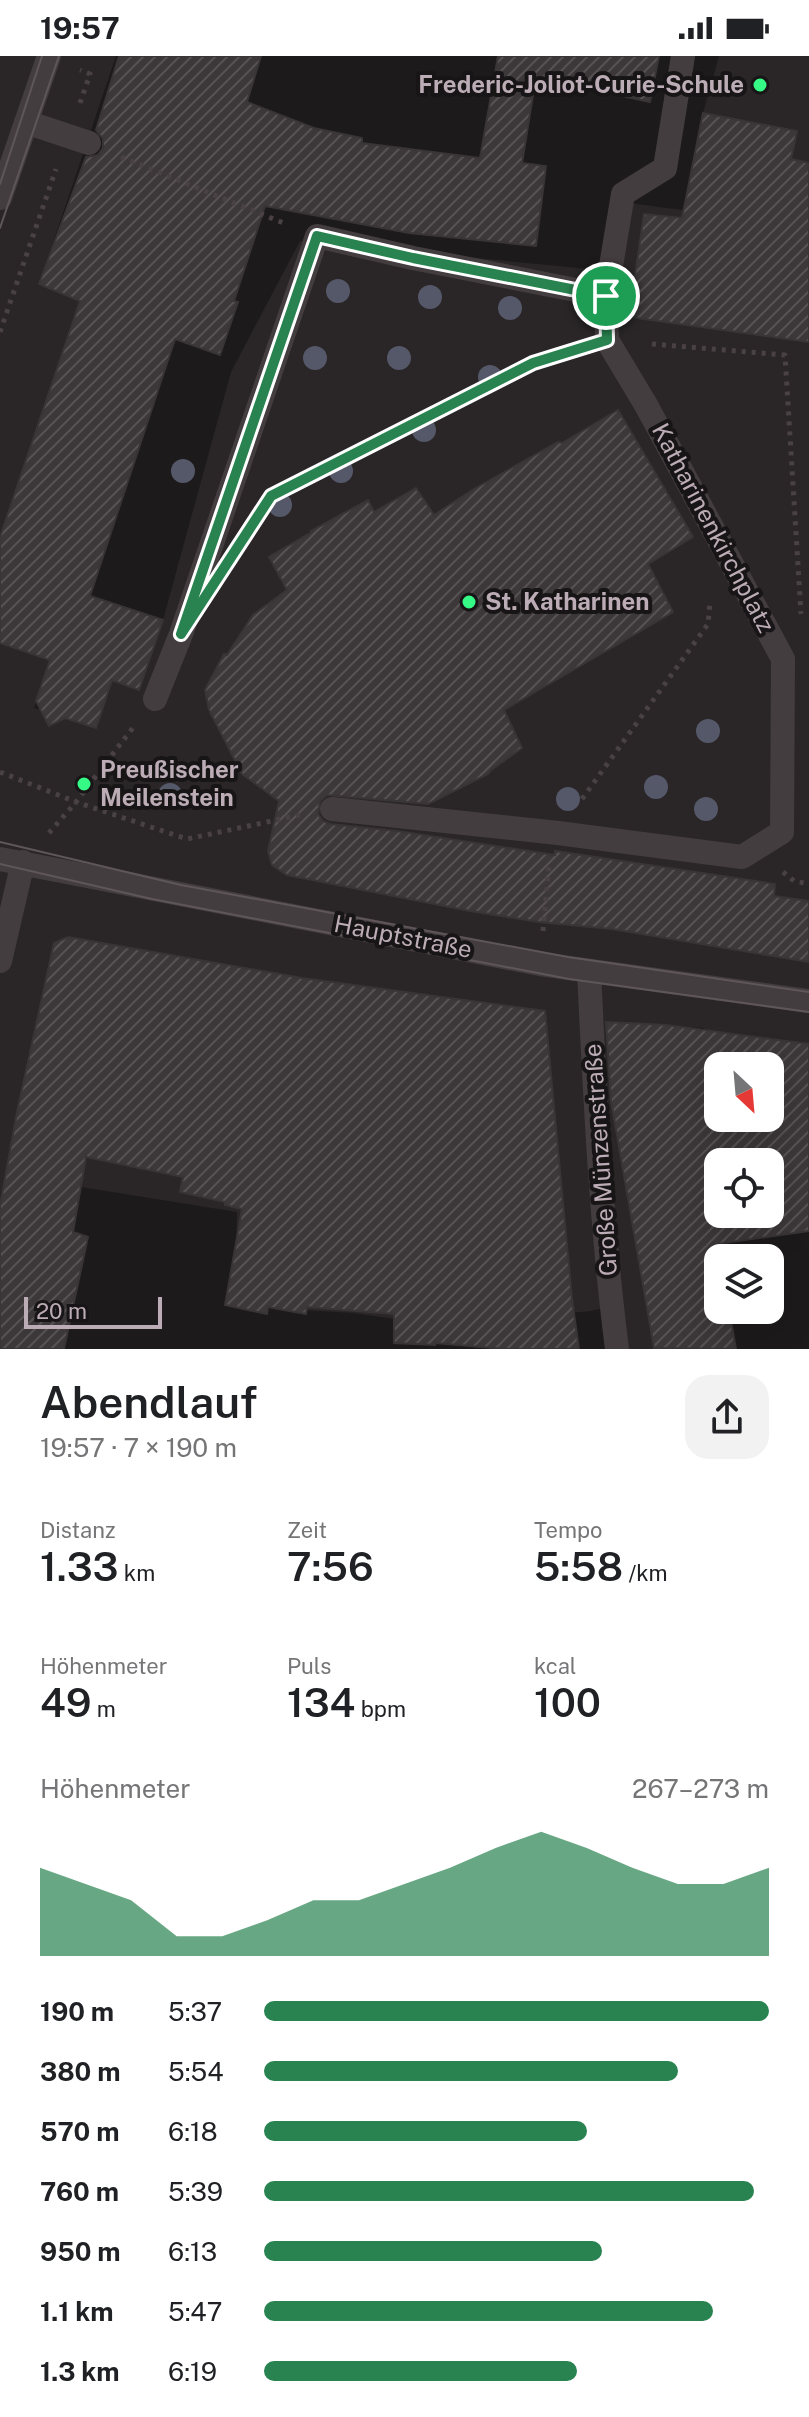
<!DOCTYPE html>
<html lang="de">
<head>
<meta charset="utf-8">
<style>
	:root { --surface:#fff; --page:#f2f2f2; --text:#202124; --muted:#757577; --accent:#298350 }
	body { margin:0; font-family:"Public Sans",sans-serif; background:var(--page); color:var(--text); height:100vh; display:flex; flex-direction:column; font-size:30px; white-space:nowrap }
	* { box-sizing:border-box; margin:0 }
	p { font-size:26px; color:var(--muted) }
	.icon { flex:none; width:44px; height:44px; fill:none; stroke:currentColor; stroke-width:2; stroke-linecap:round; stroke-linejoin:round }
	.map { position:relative; height:1293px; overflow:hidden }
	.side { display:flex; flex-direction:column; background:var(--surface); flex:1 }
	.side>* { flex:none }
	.needle { width:52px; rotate:154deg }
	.tools { position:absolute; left:704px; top:996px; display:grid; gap:16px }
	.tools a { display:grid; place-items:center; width:80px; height:80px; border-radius:16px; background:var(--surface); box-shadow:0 8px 32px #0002; font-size:40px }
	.scale { position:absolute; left:24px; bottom:20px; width:138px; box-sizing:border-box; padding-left:8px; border:4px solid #bcacb5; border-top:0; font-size:22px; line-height:28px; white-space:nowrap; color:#bcacb5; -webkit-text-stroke:6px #181516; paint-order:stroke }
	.pin { position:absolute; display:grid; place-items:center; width:68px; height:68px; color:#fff; margin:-34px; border:4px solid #fff; border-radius:50%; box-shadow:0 2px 8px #0007 }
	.round { display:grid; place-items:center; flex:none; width:84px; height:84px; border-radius:24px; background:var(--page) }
	.headline { display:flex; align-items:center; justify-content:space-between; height:136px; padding:0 40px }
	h1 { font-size:44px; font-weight:600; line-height:60px }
	.stats { display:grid; grid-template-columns:repeat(3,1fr); gap:12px; height:136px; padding:8px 40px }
	.stats div { display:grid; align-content:center }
	.stats b { font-size:40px; font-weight:600 }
	.stats small { font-size:22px; font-weight:400 }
	.stats p { font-size:22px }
	.chart { height:224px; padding:16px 40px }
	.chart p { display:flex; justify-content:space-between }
	.chart svg { width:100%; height:144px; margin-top:8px; fill:var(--accent); opacity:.7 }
	ul { padding:0 40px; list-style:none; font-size:26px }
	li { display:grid; grid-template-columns:128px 96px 1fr; align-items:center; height:60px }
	li i { height:20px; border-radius:10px; background:var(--accent) }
	.status { display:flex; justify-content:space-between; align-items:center; height:56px; padding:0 40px; background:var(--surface); direction:ltr }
	.status svg { height:22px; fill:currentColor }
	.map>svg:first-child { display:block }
</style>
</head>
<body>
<div class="status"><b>19:57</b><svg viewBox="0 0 49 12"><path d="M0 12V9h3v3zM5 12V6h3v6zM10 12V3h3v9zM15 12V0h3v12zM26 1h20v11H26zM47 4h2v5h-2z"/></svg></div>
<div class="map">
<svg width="809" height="1293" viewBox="0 0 809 1293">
	<defs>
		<pattern id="building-hatch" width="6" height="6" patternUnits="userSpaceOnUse" patternTransform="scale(2)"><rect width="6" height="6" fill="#3c3739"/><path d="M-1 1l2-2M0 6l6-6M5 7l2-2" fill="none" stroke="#565153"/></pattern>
	</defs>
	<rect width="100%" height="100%" fill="#1d1a1b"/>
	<!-- built -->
	<path fill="#2a2627" d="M0,0H116L39,228L80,245L0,481Z
		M719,0H809V107L791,103L796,74L703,57Z
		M622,146L809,171V988L705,974L703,972L608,966L616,1076L656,1293H617L611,1250L591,1255L437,1269L353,1257L234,1250L237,1156L6,1119L0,1150V587L50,604L34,652L41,654L49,670L65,662L96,672L112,624L139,633L163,564L231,316L300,185L610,215Z"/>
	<!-- building -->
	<path fill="url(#building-hatch)" stroke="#393435" stroke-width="2" fill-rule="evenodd" d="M119,0H261L247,46L314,72L362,82V87L480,102L498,0H659L650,46L536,21L522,107L546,110L536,190L409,177L265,150L234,245L238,246L220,299L175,283L90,540L163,564L139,634L112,624L96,672L65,662L49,670L36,645L50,604L0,587V481L80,245L39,228L86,101L98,99L103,92V83L96,74Z
		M703,57L797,75L791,103L809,107V286L629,261L644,158L682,162Z
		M618,354L693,481L648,508L673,556L504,654L522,692L491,714L488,718L428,748L327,739L320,745L318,758L323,765L330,768L397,775L555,799V795L775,828L774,840L809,845V906L612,873L539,866L470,855L287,819L272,809L268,795L279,745L242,718L209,654L205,634L224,598L227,599L253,559L287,534L269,501L312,476L311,475L368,444L374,456L416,432L434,459L474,433L558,386L562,387Z
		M68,881L302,922L545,955L572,1243L579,1293H504L435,1287V1289L394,1287V1258L307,1251L306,1258L268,1251L267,1258L225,1249L242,1153L225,1149V1146L180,1136L183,1121L86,1101L73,1176L88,1181L64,1293H0V1150L17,1056L54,887Z
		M606,966L666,969L809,988V1175L717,1188L720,1202H718V1254H729L736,1293L654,1292L611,1045ZM718,1010H770V1062H718ZM718,1106H770V1158H718Z"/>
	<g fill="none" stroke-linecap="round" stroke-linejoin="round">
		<!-- path -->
		<path stroke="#494145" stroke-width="5" stroke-dasharray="4 6" stroke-linecap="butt" d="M80,47L90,18L80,14
			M121,101L286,168
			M0,276L56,113
			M652,288L785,299L801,558
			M265,450L271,440L533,307L575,294
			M0,716L76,746L187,783L300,759
			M582,743L708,568L710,546
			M49,777L76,746L135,669
			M783,816L794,825L809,828
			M543,875L549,809"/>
		<!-- minor -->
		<path stroke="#443d40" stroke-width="24" d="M26,66L89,87
			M0,142L49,0
			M155,643L181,578L317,180L413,202L606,240
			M332,753L558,777L742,801L782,776L783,603L646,349L607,284L606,240L623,138L665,112L683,0
			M0,803L540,908L809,945
			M0,905L23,806
			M589,915C595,1041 601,1168 617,1293"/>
		<!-- tram -->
		<path stroke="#5f565a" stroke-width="2" d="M0,128L42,0
			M0,172L59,0
			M0,786L181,829L568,901L809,936
			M0,808L152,843L569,923L809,956"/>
	</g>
	<!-- trees -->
	<g fill="#555869">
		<circle cx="338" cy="235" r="12"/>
		<circle cx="430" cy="241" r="12"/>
		<circle cx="510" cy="252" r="12"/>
		<circle cx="315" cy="302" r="12"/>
		<circle cx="399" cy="302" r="12"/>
		<circle cx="490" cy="321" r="12"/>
		<circle cx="424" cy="374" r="12"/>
		<circle cx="183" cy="415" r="12"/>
		<circle cx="341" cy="415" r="12"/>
		<circle cx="280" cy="449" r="12"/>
		<circle cx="708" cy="675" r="12"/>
		<circle cx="656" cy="731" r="12"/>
		<circle cx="170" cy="739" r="12"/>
		<circle cx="568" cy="743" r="12"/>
		<circle cx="706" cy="753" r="12"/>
	</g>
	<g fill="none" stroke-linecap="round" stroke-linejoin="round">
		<defs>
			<path id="route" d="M317,180L413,202L606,240L607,284L533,307L271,440L181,578Z"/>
		</defs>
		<!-- route casing -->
		<use href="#route" stroke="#fff" stroke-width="16"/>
		<!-- route -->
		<use href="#route" stroke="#298350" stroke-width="10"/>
	</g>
	<!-- markers -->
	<g fill="#35fa86" stroke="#181516" stroke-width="3">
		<circle cx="760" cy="29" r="8"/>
		<circle cx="469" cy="546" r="8"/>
		<circle cx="84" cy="728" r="8"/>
	</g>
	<g text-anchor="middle" stroke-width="8" stroke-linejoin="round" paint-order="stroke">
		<!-- poi labels -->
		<g font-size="24" font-weight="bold" fill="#bcacb5" stroke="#181516" text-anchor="start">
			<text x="744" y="37" text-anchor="end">Frederic-Joliot-Curie-Schule</text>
			<text x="485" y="554">St. Katharinen</text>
			<text x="100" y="722">Preußischer<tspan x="100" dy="28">Meilenstein</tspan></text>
		</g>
		<!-- street labels -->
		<g font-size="24" fill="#bcacb5" stroke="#181516">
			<text transform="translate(713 472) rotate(62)" y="8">Katharinenkirchplatz</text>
			<text transform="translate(403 881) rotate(11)" y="8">Hauptstraße</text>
			<text transform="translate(601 1104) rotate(-94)" y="8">Große Münzenstraße</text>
		</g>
	</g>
</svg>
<div class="tools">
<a><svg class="needle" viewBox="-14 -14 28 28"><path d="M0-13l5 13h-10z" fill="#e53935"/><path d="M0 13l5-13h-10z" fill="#757577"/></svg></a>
<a><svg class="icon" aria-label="locate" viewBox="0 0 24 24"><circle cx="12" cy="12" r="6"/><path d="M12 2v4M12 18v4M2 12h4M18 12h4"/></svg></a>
<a><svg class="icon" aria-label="layers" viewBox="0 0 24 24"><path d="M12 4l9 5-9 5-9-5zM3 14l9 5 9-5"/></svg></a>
</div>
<div class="scale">20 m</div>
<div class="pin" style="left:606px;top:240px;background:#1e9e55"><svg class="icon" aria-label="arrive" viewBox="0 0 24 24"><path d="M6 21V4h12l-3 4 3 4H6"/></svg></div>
</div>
<section class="side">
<div class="headline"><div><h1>Abendlauf</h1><p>19:57 · 7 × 190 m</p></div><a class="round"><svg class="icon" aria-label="share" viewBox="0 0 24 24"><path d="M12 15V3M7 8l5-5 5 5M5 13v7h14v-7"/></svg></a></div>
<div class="stats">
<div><p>Distanz</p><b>1.33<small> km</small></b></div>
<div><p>Zeit</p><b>7:56</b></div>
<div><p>Tempo</p><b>5:58<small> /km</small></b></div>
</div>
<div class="stats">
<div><p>Höhenmeter</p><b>49<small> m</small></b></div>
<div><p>Puls</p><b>134<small> bpm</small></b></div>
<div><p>kcal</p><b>100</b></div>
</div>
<div class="chart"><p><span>Höhenmeter</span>267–273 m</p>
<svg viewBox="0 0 160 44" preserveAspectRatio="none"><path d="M0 44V17L10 22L20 27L30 38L40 38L50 33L60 27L70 27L80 22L90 17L100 11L110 6L120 11L130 17L140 22L150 22L160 17V44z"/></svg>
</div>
<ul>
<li><b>190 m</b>5:37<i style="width:100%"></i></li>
<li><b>380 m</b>5:54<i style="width:82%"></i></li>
<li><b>570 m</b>6:18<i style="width:64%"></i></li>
<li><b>760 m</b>5:39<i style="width:97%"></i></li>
<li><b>950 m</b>6:13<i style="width:67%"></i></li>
<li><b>1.1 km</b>5:47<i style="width:89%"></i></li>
<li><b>1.3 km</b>6:19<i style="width:62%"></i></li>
</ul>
</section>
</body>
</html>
